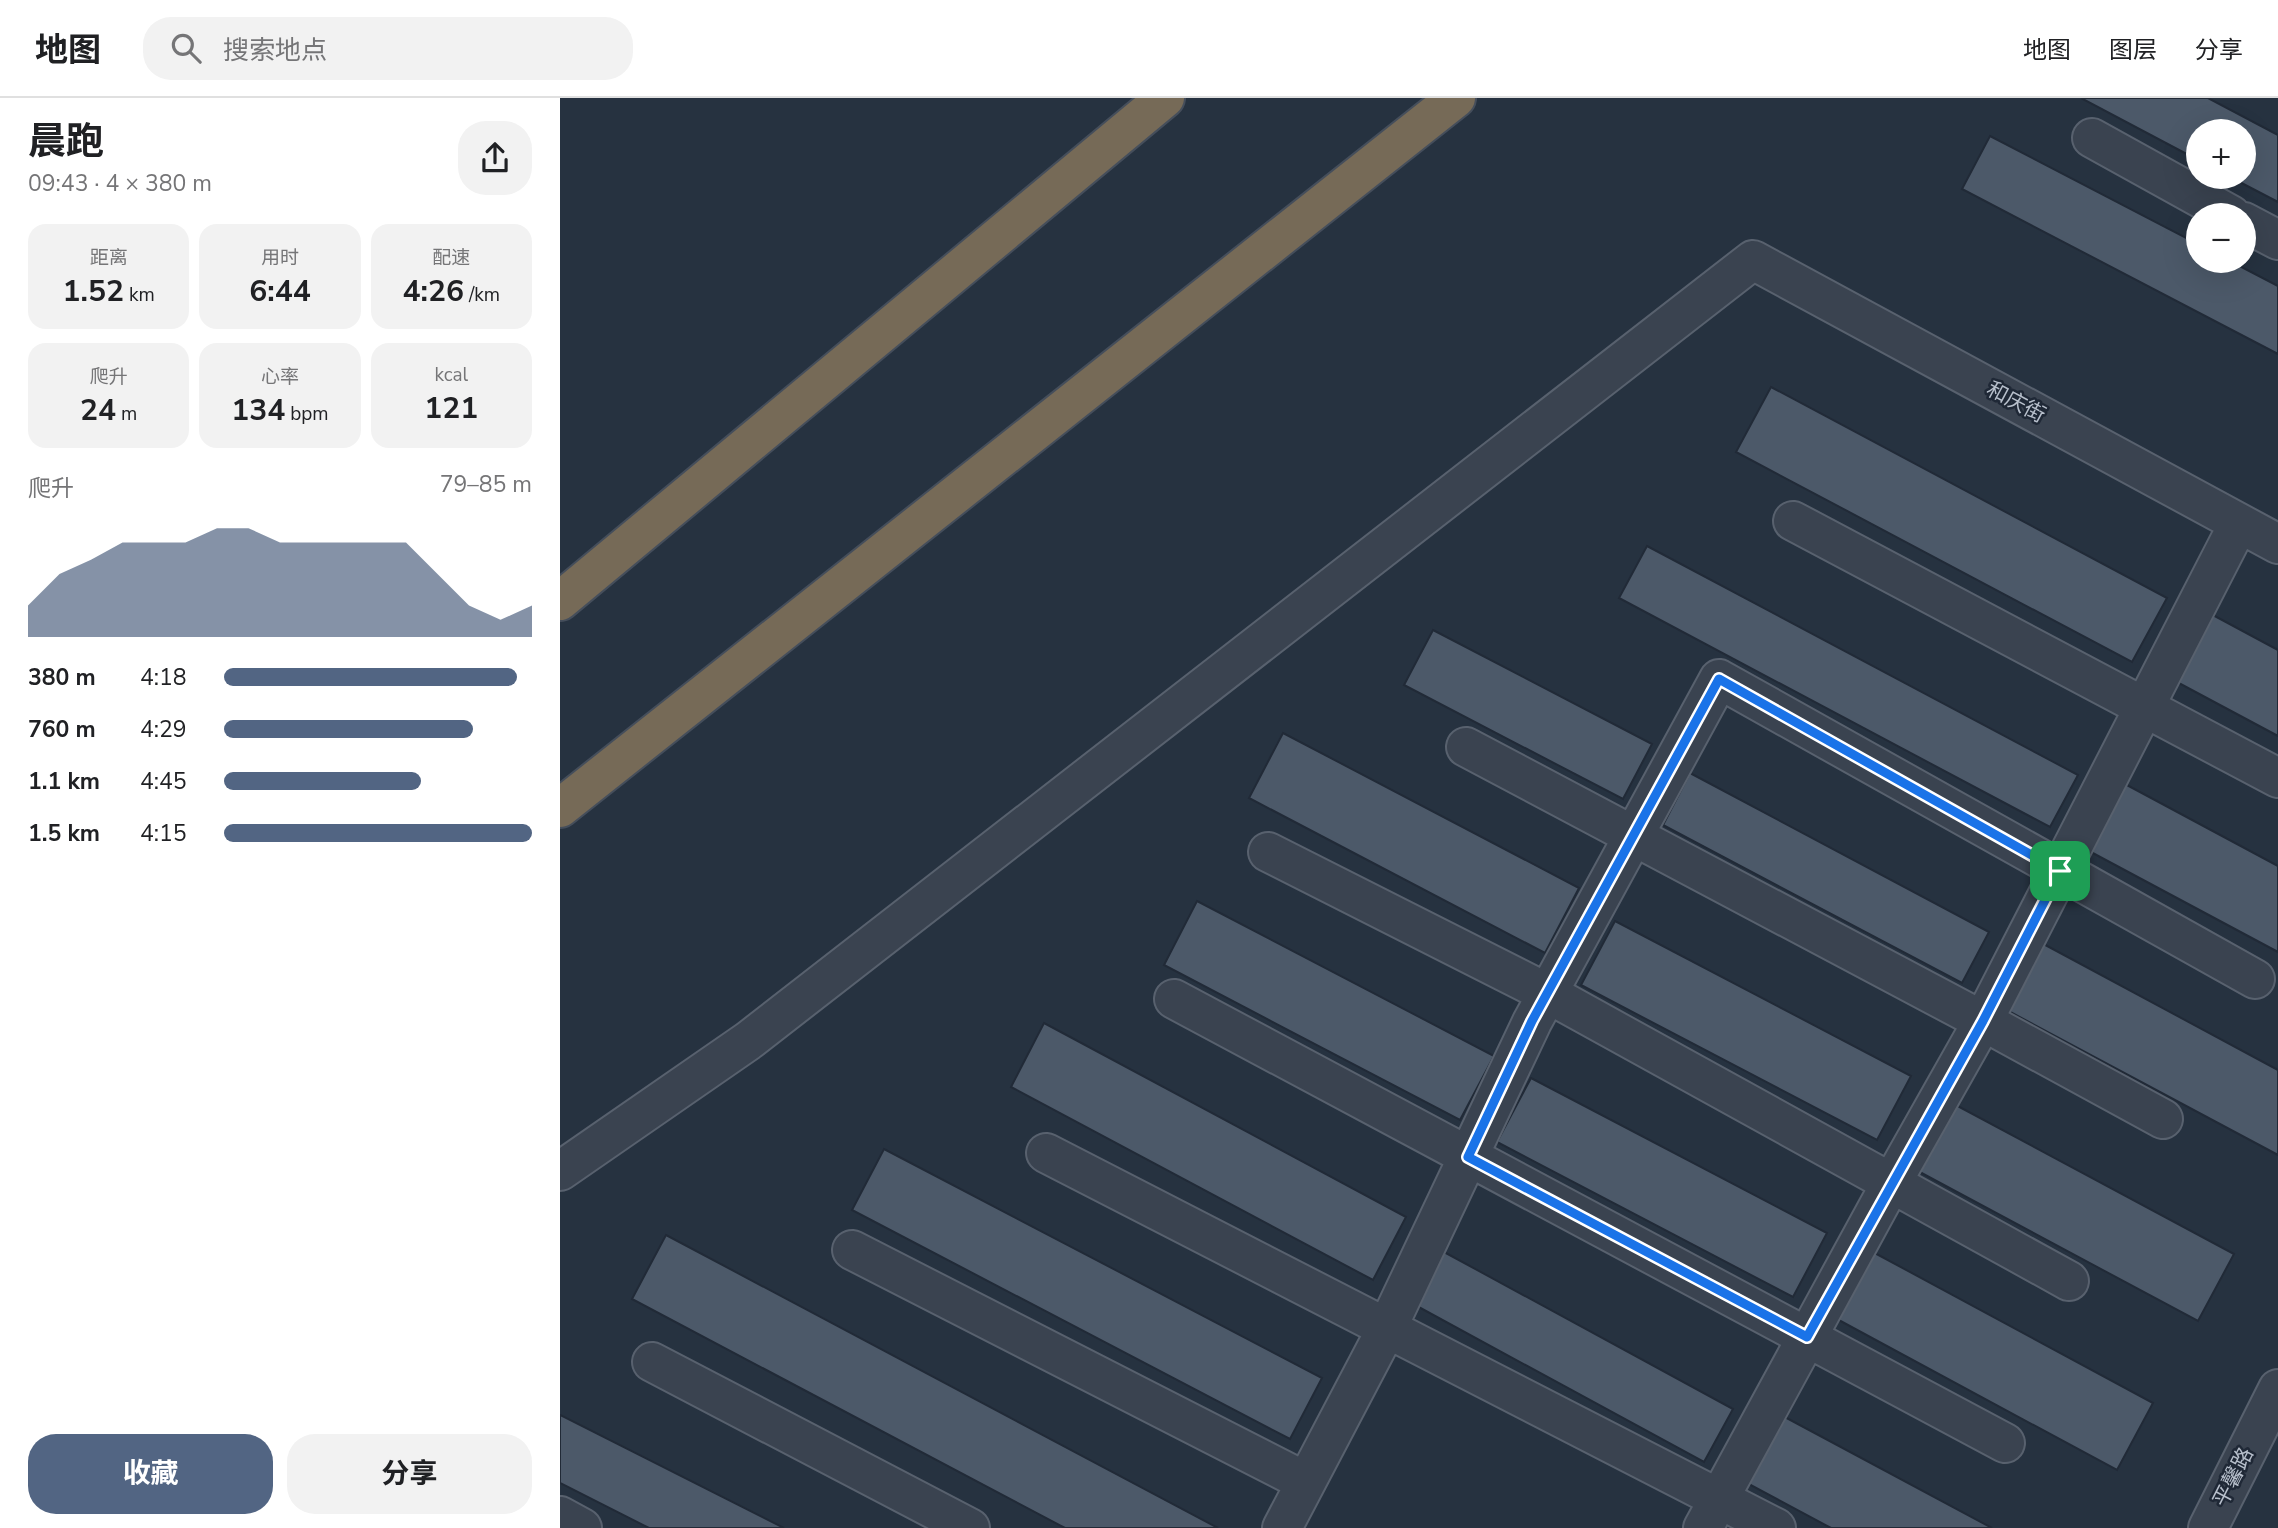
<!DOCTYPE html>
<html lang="zh">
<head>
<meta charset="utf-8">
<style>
	:root { --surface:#fff; --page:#f2f2f2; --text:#202124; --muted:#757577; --line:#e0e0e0; --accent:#526583 }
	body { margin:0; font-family:"Nunito Sans","Noto Sans SC",sans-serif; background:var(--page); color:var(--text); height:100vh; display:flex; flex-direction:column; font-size:26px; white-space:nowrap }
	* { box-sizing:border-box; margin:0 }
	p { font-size:23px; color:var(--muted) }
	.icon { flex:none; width:38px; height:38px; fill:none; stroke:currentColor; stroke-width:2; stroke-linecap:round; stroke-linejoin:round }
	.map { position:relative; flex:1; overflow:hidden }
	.panel { display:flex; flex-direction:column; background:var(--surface); width:560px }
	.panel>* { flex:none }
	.fabs { position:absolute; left:1626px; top:21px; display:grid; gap:14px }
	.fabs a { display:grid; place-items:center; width:70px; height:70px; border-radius:50%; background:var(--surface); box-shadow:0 7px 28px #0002; font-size:35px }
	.pin { position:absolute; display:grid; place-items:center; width:60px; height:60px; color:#fff; margin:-30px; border-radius:14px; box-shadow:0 4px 10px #0006 }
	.round { display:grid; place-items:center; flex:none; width:74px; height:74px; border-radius:28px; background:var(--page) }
	.overview { display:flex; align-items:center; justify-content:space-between; height:119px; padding:0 28px }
	h1 { font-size:38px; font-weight:700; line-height:52px }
	.metrics { display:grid; grid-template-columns:repeat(3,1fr); gap:10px; height:119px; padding:7px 28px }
	.metrics div { display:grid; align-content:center; border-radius:18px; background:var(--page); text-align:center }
	.metrics b { font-size:30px; font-weight:700 }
	.metrics small { font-size:19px; font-weight:400 }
	.metrics p { font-size:19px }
	.chart { height:196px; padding:14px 28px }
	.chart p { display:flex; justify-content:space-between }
	.chart svg { width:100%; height:126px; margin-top:7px; fill:var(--accent); opacity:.7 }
	.primary-button { display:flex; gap:14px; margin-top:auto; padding:14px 28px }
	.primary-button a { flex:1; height:80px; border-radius:28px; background:var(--accent); color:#fff; font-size:28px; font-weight:700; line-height:80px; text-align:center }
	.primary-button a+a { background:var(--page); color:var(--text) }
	ul { padding:0 28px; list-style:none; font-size:23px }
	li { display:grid; grid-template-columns:112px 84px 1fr; align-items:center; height:52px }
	li i { height:18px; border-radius:9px; background:var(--accent) }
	header { display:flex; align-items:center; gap:42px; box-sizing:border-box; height:98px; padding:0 35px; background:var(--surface); border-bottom:2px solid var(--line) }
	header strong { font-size:33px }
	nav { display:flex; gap:38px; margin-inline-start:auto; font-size:24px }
	.search { width:490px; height:63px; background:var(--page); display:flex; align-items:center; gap:18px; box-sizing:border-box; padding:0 24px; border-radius:28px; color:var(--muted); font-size:26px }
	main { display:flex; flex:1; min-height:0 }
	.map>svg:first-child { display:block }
</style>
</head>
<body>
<header>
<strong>地图</strong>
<div class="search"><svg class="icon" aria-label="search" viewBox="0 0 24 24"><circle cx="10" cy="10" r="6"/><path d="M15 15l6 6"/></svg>搜索地点</div>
<nav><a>地图</a><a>图层</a><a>分享</a></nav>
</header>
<main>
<section class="panel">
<div class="overview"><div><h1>晨跑</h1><p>09:43 · 4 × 380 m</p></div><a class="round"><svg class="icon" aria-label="share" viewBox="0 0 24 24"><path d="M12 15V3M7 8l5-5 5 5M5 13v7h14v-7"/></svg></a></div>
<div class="metrics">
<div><p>距离</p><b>1.52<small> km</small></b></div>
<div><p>用时</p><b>6:44</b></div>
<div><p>配速</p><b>4:26<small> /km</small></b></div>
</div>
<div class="metrics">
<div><p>爬升</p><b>24<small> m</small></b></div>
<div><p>心率</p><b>134<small> bpm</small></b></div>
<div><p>kcal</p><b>121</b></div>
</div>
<div class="chart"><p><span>爬升</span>79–85 m</p>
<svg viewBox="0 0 160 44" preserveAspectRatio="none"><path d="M0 44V33L10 22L20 17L30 11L40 11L50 11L60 6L70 6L80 11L90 11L100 11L110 11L120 11L130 22L140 33L150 38L160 33V44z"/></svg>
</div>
<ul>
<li><b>380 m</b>4:18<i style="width:95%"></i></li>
<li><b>760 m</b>4:29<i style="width:81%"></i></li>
<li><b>1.1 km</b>4:45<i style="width:64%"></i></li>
<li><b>1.5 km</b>4:15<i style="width:100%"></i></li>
</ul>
<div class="primary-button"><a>收藏</a><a>分享</a></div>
</section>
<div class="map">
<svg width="1718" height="1430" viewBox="0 0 1718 1430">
	<rect width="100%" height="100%" fill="#263240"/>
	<!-- building -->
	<path fill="#4c5969" stroke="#212a37" stroke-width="2" d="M1521,0H1648L1718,37V104L1670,79H1684V33H1638V62Z
		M1430,38L1638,146V163H1670L1718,188V256L1402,91Z
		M1211,289L1607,500L1572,564L1176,354Z
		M1087,448L1518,677L1490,729L1059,500Z
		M1651,516L1718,552V638L1615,583Z
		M873,532L1092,646L1063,701L844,587Z
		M723,635L1019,790L985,855L689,700Z
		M1130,675L1429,834L1402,885L1103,727Z
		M1565,686L1718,768V854L1529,753Z
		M637,803L934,958L900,1022L604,867Z
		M1055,823L1351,978L1317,1042L1021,887Z
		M1476,842L1718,972V1057L1441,909Z
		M484,925L846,1119L813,1182L451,989Z
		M971,980L1267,1135L1233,1199L937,1044Z
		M1392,1005L1674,1156L1638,1223L1356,1072Z
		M324,1051L762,1280L730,1341L292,1112Z
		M106,1137L658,1430H505L72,1201Z
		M1311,1153L1593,1305L1557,1372L1275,1220Z
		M884,1154L1173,1311L1144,1364L855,1207Z
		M0,1317L224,1430H89L0,1385Z
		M1221,1317L1432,1430H1271L1185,1384Z"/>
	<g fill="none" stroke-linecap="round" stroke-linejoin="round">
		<defs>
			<path id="minor" d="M1532,40L1671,117
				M1684,124L1718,142
				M1233,423L1718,680
				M906,649L1423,923L1603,1021
				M708,754L987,895L1509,1183
				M614,901L1445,1345
				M486,1055L1216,1430
				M0,1073L188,943L1193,162L1718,446
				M292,1152L746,1384
				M92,1264L410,1430
				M0,1418L22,1430
				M722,1430L827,1230L972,924L1159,581L1695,881
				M1143,1430L1323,1100L1423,923L1679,425
				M1648,1430L1718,1291"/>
			<path id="highway" d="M0,503L605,0
				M0,710L896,0"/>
		</defs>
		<!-- minor casing -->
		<use href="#minor" stroke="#58616e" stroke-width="42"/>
		<!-- highway casing -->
		<use href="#highway" stroke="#454e5b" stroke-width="42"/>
		<!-- minor -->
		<use href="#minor" stroke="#3a4350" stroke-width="38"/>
		<!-- highway -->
		<use href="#highway" stroke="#766a57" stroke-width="38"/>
	</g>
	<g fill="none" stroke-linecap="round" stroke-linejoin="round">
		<defs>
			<path id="route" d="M1159,581L1500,773L1423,923L1247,1239L908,1059L972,923Z"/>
		</defs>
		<!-- route casing -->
		<use href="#route" stroke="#fff" stroke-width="14"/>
		<!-- route -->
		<use href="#route" stroke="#1a73e8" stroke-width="9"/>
	</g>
	<g text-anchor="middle" stroke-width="5" stroke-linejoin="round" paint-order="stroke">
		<!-- street labels -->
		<g font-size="21" fill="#b7bfcb" stroke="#1f2836">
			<text transform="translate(1456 304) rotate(28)" y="7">和庆街</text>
			<text transform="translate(1673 1379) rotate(-63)" y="7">平馨路</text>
		</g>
	</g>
</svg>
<div class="fabs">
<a>+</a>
<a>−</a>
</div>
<div class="pin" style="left:1500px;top:773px;background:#1e9e55"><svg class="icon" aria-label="arrive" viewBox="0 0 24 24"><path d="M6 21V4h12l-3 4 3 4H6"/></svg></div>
</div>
</main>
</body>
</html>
